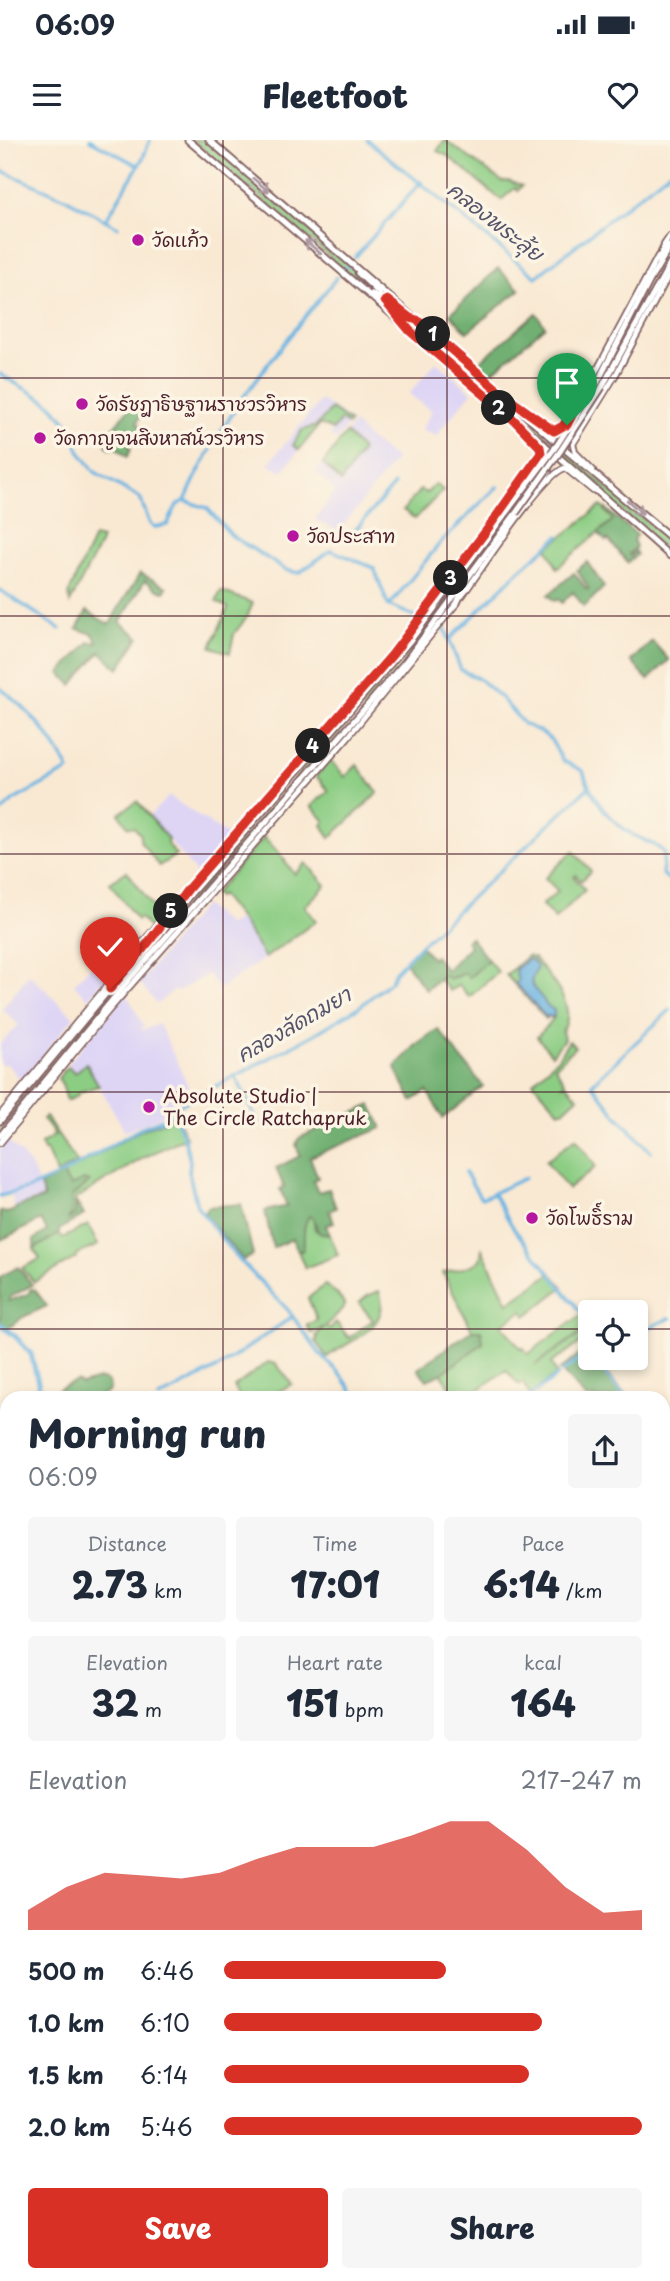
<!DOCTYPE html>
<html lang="en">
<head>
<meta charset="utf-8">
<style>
	:root { --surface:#fff; --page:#f6f6f7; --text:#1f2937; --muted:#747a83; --accent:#d93025 }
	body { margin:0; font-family:"Playpen Sans","Playpen Sans Thai",sans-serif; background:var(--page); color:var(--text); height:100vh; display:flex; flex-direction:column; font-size:26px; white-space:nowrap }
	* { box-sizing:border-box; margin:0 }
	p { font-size:23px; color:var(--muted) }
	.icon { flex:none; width:38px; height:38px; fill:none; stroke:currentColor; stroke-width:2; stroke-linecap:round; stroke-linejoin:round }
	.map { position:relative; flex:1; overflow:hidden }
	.side { position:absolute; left:0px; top:1251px; width:670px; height:891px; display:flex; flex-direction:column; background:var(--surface); border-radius:21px 21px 0 0; box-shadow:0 4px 10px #0003 }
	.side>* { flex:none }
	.fabs { position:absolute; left:578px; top:1160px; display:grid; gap:14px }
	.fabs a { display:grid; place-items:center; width:70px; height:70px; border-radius:7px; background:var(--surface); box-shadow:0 4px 10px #0003; font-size:35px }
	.pin { position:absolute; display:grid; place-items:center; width:60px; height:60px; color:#fff; margin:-72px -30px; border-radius:50% 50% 50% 0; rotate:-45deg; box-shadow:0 0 7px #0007 }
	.pin .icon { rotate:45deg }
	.km { position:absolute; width:35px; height:35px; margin:-18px; border-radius:50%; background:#222; color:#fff; font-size:19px; line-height:35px; text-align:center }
	.round { display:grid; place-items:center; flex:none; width:74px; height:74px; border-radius:7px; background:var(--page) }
	.headline { display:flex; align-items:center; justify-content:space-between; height:119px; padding:0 28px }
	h1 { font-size:38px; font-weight:800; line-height:52px }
	.metrics { display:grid; grid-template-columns:repeat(3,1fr); gap:10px; height:119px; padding:7px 28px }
	.metrics div { display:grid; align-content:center; border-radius:7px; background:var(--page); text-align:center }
	.metrics b { font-size:35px; font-weight:800 }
	.metrics small { font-size:19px; font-weight:400 }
	.metrics p { font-size:19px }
	.chart { height:196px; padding:14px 28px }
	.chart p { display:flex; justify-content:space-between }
	.chart svg { width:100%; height:126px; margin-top:7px; fill:var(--accent); opacity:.7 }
	.primary-button { display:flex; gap:14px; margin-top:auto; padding:14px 28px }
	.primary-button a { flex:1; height:80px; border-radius:7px; background:var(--accent); color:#fff; font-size:28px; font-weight:800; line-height:80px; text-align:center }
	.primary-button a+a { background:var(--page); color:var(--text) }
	ul { padding:0 28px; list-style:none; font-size:23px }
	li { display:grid; grid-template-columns:112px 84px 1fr; align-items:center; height:52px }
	li i { height:18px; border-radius:9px; background:var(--accent) }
	.status { display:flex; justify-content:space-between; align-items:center; height:49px; padding:0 35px; background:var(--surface); direction:ltr }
	.status svg { height:19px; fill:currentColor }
	header { display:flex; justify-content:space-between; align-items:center; height:91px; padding:0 28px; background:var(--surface); font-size:32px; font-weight:800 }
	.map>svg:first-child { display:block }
</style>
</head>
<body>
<div class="status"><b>06:09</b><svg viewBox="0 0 49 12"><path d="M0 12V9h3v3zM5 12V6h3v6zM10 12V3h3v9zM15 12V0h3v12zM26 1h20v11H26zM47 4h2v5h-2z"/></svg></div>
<header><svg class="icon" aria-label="menu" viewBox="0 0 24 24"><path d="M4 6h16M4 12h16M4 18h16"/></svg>Fleetfoot<svg class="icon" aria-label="heart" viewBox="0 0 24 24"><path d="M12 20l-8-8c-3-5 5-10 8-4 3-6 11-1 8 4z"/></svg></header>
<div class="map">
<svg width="670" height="2141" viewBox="0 0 670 2141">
	<rect width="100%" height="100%" fill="#fcf5e5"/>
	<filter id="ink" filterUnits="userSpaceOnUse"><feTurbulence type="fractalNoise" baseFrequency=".0143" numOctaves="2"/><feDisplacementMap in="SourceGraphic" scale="14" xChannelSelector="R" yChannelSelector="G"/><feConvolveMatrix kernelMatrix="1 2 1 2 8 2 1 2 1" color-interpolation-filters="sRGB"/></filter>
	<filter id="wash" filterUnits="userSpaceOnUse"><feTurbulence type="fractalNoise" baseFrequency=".00686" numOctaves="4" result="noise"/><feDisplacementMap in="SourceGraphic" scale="28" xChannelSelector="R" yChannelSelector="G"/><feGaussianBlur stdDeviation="1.57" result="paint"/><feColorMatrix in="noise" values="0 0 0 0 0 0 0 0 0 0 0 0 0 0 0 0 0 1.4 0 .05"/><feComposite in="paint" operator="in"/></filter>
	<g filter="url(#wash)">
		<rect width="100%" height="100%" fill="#f9e9d3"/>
		<!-- built -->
		<path fill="#ded5f5" d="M436,222L472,252L436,296L421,290L432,271L409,254Z
			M321,260L351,281L336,300L330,296L332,290L320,284L282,332L268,324Z
			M354,283L370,300L396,319L339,391L315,380L335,351L316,332Z
			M169,656L230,697L197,734L149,676Z
			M204,765L228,785L240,779L265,818L219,849L208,834L177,852L174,850L157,864L139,842Z
			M126,789L138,802L88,859L74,844Z
			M29,834L74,877L22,941L6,923L2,925L0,922V904L19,885L2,869Z
			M126,853L144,886L141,888L143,890L159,884L193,956L176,965L165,975L125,991L86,923L74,933L67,925Z
			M7,1000L23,1016L33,1030L44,1058L14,1068L11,1052L0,1055V1009Z"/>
		<!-- green -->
		<path fill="#8ccd84" stroke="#6b7658" stroke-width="2" d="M193,0H204L355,130L379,155L352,136Z
			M445,0L503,42L508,41L522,46L518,50L515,48L501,60L448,16L437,11Z
			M387,163L414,182L670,402V414L565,319L414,190Z
			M331,269L350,282L348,285L341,280L333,290L320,284L299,310L293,305L302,290L316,286Z
			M346,293L362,310L341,342L323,324Z
			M435,344L443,350L415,379L403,370L420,350L427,353Z
			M601,366L613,380L557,428L547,408Z
			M94,397L101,399V402L70,463L69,453Z
			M221,451L253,463L247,477L234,494L230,513L211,507L228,468L216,461Z
			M426,486L429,488L398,526L184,771L0,991L16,966L122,839Z
			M331,620L345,637L357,625L378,653L330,698L322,685L325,681L311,666L329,651L316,636Z
			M137,661L168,699L167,703L176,715L159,726L140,701L141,695L134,687H128L119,674Z
			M264,697L285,720L284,721L295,734L306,723L326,745L305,766L316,781L265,818L240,779L221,755L218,757L214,754Z
			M573,711L591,731L581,741L576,735L574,737L585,750L555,779L542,765L558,751L545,738Z
			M127,731L160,777L149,788L140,778L137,780L110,743Z
			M527,816L534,818C548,836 580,867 562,891L564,899L552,915L537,897L553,879L549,876L546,879L506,835Z
			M488,820L498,832L469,857L459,845L450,851L439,839L443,835L457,837L465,833L469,837Z
			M569,901L575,907L555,927L565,942L563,945L566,944L578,957L563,971H559L533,942L558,918Z
			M86,923L99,946L79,952L77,956L67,961L62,944L58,938L68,926L75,933Z
			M174,972L186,997L145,1017L75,1059V1074L67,1081L72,1071L71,1057L88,1044L70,1046L66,1043L63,1034L143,989L168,980Z
			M46,977L77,1022L57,1034L46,1010L44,1011L41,1004L55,995L43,979Z
			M576,998L596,1027L568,1049L546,1021Z
			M308,1076L313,1077L315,1090L330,1095L338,1115L305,1128L298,1111H302L303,1088Z
			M88,1085L98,1105L76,1115L77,1117L34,1142L22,1128L40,1119L34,1109L59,1094L63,1098Z
			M482,1109L508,1163L551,1133L563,1147L526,1176L522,1171L502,1185L521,1209L523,1208L528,1214L581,1175L590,1186L535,1225L590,1188V1196L551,1223L557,1234L530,1255L523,1243L519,1245L506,1230L467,1258H458L441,1234L483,1203L481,1190H472L443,1133C457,1129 468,1129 480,1120Z
			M325,1145L336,1153L344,1163V1167L326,1186L330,1190L336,1182L349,1198L373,1180L359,1163L367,1156L379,1151C393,1187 350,1200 327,1217L315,1201L318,1198L316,1196L324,1187L311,1193L307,1185L317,1180L308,1158Z
			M268,1222L276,1224L292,1244L267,1258H240L234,1247Z"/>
		<!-- forest -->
		<path fill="#71b072" stroke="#5e684e" stroke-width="2" d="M498,128L520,150L467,192L450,174Z
			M536,173L545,186L490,234L477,224Z
			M136,260L146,266L137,283L143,289L136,304L131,302L129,308L131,310L127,317L115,306L111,309L106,305L111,300L107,295Z
			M605,368L637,395L633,399L636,407L629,414L630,416L635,411L637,414L628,423L608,399L606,401L598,393L613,380Z
			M587,422L604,447L584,467L573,452L562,463L558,459L555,461L548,455L574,433L587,450L589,449L577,430Z
			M140,433L167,447L165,451L158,450L145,440L120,482L139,497L119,529L100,512L72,545L60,533L89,502L98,503L93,494L77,489L87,471L108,484L111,483C118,465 131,451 140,433Z
			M652,501L669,520L648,540L631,521Z
			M470,797L488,820L469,838L465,833L449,839L443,835L426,850L405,822L421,806L432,819L435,816L446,830L470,806L466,801Z
			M438,889L483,946L443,978L427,951L412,961L395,927L418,903Z
			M371,965L382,988L310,1017L318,1038L313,1040L318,1052L329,1049L336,1068L329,1071L334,1082L326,1085L330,1095C311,1093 320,1090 313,1077L309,1076C300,1090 307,1099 302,1111H298L292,1099L273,1108L265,1071L287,1066L280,1049L284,1047L276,1028L300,1016L296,1005L299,998Z
			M63,1034L70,1046L84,1040L89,1042L71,1057L72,1071L68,1080L75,1074L76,1062L84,1075L59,1090V1094L34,1109V1099L47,1091L41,1080L1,1100L0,1071L6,1073L13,1071L17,1067L44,1058L40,1045Z
			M241,1064L253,1115L243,1120L204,1074L208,1067Z
			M18,1127L32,1145L10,1157L9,1161L28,1154L31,1149L35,1150L47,1166L23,1177L6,1190L0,1185V1137Z
			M472,1190H481L483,1203L441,1234L427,1240L418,1229Z
			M590,1206V1218H593L628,1258H586L560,1230Z
			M98,1239L106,1240L110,1245V1250C98,1262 68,1258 51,1258C54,1250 68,1244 77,1241L81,1244Z"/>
		<!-- water -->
		<path fill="#69b4e2" stroke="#5a6a86" stroke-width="2" d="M527,819L533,821L537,827C536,831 533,835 532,839C529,849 544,856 546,865L554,870V877L545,876L515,843L518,841L515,830Z"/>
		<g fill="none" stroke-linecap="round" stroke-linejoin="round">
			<!-- canal -->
			<path stroke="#69b4e2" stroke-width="3.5" d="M90,0L137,25
				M367,0L536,137L670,31
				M0,30L65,58L118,87
				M106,80L143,18L150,0
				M355,117L421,42
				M344,129L348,125
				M0,234L49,263L68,284L80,312L95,332L140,358L150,384L155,387L167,385L177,365L185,361L207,368L232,396L286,430L299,433L331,410L374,428L388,465L445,489L461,530L479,539L501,558L524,584L541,592L551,600L563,621L583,631C591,657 611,683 635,696C646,701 655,704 664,712L662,734L670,740
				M185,361C221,276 280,208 337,137
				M352,394L394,345
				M0,450L60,489
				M389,466L441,402L497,347
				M450,499L520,430L559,396
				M0,548C29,570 53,597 69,630L14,660L0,673
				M235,935L258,983
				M172,973L183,994L190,1021L189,1033L197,1066L232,1112L288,1170L319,1213L342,1236L357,1258
				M651,1012L618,977L592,944L670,870
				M465,1032L480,1057L482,1058L493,1053L514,1089L590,1183
				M493,1053L525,1038
				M0,1056L30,1048L62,1034L143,987L166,978L178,966L313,895L359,867L391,841L395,832L421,805L588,648
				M635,1194L670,1178
				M591,1218L626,1258
				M562,1232L590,1212
				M159,1258L221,1226L292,1177
				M528,1258L558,1235
				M663,1301L670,1308
				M663,1587L670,1594
				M663,1786L670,1780
				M663,2040L670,2037
				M155,2141L157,2135"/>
			<!-- river -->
			<path stroke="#69b4e2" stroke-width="5" d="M0,1184L16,1197L31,1214L42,1258
				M548,2135L553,2141"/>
		</g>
	</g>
	<g filter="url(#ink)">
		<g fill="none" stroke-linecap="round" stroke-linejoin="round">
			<defs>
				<path id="secondary" d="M664,105L670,96
					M506,257L524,268L550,289L554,291L560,289L598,228L658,116
					M593,330L575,312L573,304L615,236L670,133
					M528,335L540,325H547L549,331L540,349
					M462,456C480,432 543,334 565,328L593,351
					M322,595L403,502L540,315V307L524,290
					M187,750L312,607
					M0,975L172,767
					M0,1003L110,869L348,597L457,463
					M663,1522L670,1515
					M663,1539L670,1532
					M0,1666L7,1675
					M0,1698L7,1707
					M343,2135L348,2141
					M368,2135L372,2141
					M0,2141L7,2134
					M16,2141L22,2135"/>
				<path id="primary" d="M188,0L562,320L670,416
					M209,0L548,295L670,397
					M658,120L666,103
					M358,133L379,153L380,157L377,158L372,154
					M404,182L385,165L386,160L413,179
					M597,243L649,142L670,106
					M602,247L670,124
					M457,463L462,452
					M312,607L326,593
					M172,770L188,749
					M0,981L148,803L413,497L511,366
					M0,996L132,836L405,522L516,373
					M0,1670L7,1680
					M0,1677L7,1686
					M0,1689L7,1698
					M346,2135L351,2141
					M353,2135L358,2141
					M358,2135L363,2141
					M364,2135L368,2141"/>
			</defs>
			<!-- secondary casing -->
			<use href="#secondary" stroke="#876666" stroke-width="8"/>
			<!-- primary casing -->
			<use href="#primary" stroke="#876666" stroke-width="9"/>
			<!-- secondary -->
			<use href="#secondary" stroke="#fff" stroke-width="4.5"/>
			<!-- primary -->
			<use href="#primary" stroke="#fff" stroke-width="5"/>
			<defs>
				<path id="primary-bridge" d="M511,366L557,305L597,243
					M516,373L561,310L602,247"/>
			</defs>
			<!-- primary-bridge casing -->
			<use href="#primary-bridge" stroke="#876666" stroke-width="9" stroke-linecap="butt"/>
			<!-- primary-bridge -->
			<use href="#primary-bridge" stroke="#fff" stroke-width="5"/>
		</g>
		<!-- one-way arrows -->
		<defs><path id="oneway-shaft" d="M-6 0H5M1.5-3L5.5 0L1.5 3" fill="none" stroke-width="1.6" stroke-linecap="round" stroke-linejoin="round" transform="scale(1.75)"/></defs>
		<g stroke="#ae9aa0">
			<use href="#oneway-shaft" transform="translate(261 45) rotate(40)"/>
			<use href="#oneway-shaft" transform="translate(313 107) rotate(-139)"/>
			<use href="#oneway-shaft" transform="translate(635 367) rotate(41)"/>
		</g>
	</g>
	<g fill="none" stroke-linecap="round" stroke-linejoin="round" filter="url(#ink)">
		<defs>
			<path id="route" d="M110,849L148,803L188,749L392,515L486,391L541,313L540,307L514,280L410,191L385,161L387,160L410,178L417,180L506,257L554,291L563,286L578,263L567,285"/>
		</defs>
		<!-- route casing -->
		<use href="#route" stroke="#fff" stroke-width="14"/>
		<!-- route -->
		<use href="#route" stroke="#d93025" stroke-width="9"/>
	</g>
	<!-- grid -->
	<path fill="none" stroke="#4a1f2b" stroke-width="2" stroke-opacity="0.55" d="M223,0V1258M447,0V1258M0,238H670M0,476H670M0,714H670M0,952H670M0,1189H590M635,1189H670M0,1427H7M663,1427H670M0,1665H7M663,1665H670M0,1903H7M663,1903H670M223,2135V2141M447,2135V2141"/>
	<!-- markers -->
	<g fill="#b5179e" stroke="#fcf5e5" stroke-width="2.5">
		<circle cx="138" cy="100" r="7"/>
		<circle cx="82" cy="264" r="7"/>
		<circle cx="40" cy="298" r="7"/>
		<circle cx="293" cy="396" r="7"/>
		<circle cx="149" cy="967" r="7"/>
		<circle cx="532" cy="1078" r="7"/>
	</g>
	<g text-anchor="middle" stroke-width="7" stroke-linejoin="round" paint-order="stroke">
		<!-- poi labels -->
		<g font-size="19" fill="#4a1f2b" stroke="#fcf5e5" text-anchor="start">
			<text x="152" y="107">วัดแก้ว</text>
			<text x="96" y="271">วัดรัชฎาธิษฐานราชวรวิหาร</text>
			<text x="54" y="305">วัดกาญจนสิงหาสน์วรวิหาร</text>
			<text x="307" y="403">วัดประสาท</text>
			<text x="163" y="963">Absolute Studio |<tspan x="163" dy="22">The Circle Ratchapruk</tspan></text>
			<text x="546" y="1085">วัดโพธิ์ราม</text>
		</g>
		<!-- water labels -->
		<g font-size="21" font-style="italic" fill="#55536b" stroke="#fcf5e5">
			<text transform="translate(495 82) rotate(38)" y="7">คลองพระลุ้ย</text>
			<text transform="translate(294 885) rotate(-30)" y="7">คลองลัดถมยา</text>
		</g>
	</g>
</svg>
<div class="fabs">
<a><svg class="icon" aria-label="locate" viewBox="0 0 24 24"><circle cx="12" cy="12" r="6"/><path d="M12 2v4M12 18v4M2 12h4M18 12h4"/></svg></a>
</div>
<div class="pin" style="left:567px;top:285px;background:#1e9e55"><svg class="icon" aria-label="arrive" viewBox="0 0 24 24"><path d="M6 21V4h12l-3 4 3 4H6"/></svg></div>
<div class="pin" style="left:110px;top:849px;background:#d93025"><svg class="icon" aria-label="check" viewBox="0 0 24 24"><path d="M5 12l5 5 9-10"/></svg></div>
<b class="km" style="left:433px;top:194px">1</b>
<b class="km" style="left:499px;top:268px">2</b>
<b class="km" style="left:451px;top:438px">3</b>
<b class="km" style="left:313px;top:606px">4</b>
<b class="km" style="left:171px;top:771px">5</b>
<section class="side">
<div class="headline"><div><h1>Morning run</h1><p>06:09</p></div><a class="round"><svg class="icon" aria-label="share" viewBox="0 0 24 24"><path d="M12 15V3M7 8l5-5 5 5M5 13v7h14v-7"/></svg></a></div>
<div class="metrics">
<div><p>Distance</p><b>2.73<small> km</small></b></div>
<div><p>Time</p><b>17:01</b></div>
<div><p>Pace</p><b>6:14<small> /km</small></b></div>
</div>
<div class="metrics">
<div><p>Elevation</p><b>32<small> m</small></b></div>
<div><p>Heart rate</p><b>151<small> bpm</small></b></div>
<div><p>kcal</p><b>164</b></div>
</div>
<div class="chart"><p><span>Elevation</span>217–247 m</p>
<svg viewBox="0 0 160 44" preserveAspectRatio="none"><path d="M0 44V37L10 29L20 24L30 25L40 26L50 24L60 19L70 15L80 15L90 15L100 11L110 6L120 6L130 16L140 29L150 38L160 37V44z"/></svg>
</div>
<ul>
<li><b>500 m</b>6:46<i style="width:53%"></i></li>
<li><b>1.0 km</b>6:10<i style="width:76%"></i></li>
<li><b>1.5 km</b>6:14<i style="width:73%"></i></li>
<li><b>2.0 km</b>5:46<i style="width:100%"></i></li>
</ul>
<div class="primary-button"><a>Save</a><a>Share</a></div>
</section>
</div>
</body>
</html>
